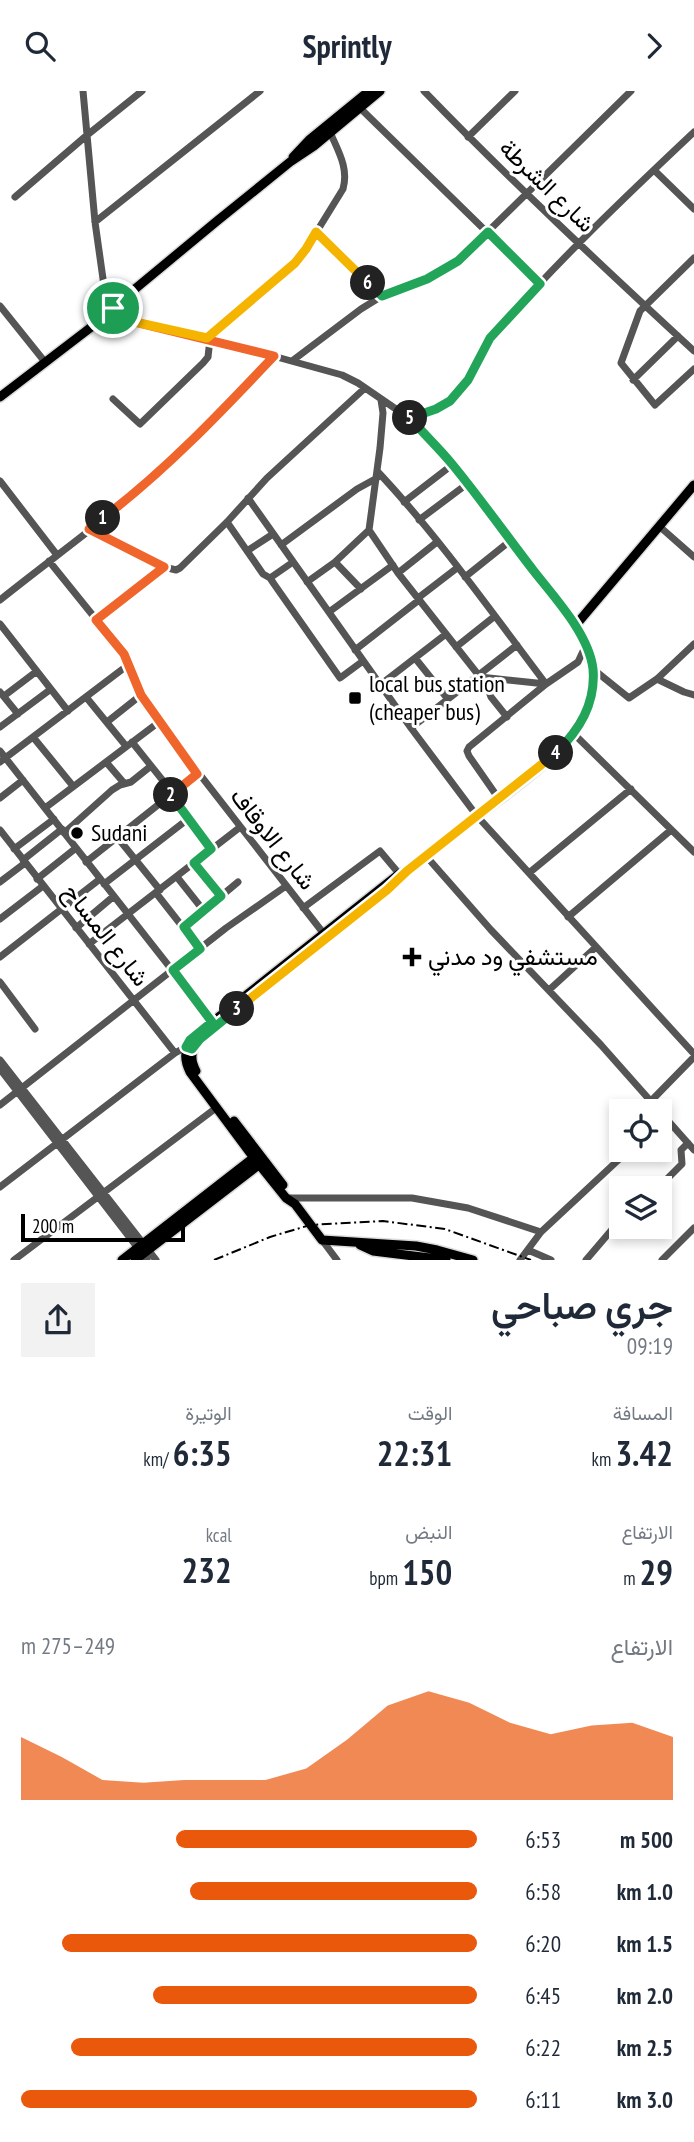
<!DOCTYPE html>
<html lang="ar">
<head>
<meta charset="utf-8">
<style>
	:root { --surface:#fff; --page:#f2f2f3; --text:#1f2937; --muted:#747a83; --accent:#ea580c }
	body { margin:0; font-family:"PT Sans Narrow",Vazirmatn,sans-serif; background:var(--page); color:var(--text); direction:rtl; height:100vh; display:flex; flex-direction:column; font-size:26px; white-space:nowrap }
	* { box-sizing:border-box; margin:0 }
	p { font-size:23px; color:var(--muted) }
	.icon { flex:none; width:38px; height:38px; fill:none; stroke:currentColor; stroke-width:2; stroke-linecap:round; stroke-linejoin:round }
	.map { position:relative; height:1169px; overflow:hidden; direction:ltr }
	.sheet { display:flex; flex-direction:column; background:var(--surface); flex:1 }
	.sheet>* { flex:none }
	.buttons { position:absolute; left:609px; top:1008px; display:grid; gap:14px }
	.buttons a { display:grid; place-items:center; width:63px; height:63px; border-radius:0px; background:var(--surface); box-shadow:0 4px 10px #0003; font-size:35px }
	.scale { position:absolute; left:21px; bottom:18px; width:164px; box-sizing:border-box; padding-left:7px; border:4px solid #000; border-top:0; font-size:19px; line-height:24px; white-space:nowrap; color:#000; -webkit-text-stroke:5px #fff; paint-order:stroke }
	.pin { position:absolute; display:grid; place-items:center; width:60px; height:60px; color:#fff; margin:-30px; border:4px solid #fff; border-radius:50%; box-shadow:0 2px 7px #0007 }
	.km { position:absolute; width:35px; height:35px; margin:-18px; border-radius:50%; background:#222; color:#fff; font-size:19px; line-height:35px; text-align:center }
	.round { display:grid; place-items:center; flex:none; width:74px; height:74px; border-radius:0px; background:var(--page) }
	.head { display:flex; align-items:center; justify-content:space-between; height:119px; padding:0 21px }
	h1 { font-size:38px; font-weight:600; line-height:52px }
	.stats { display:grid; grid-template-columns:repeat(3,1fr); gap:10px; height:119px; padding:7px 21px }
	.stats div { display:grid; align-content:center }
	.stats b { font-size:35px; font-weight:600 }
	.stats small { font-size:19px; font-weight:400 }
	.stats p { font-size:19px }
	.chart { height:196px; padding:14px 21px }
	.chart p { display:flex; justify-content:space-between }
	.chart svg { width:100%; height:126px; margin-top:7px; fill:var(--accent); opacity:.7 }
	ul { padding:0 21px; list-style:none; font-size:23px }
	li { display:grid; grid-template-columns:112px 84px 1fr; align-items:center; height:52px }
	li i { height:18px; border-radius:9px; background:var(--accent) }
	header { display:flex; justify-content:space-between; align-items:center; height:91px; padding:0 21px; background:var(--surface); font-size:32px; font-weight:600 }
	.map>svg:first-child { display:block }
</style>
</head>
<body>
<header><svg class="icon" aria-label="forward" viewBox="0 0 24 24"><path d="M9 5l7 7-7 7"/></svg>Sprintly<svg class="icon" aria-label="search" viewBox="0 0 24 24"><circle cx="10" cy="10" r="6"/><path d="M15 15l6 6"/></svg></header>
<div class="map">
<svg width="694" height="1169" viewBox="0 0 694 1169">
	<rect width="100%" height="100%" fill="#fff"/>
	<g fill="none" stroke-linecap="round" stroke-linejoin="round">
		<defs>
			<path id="major" d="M293,66L309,49L369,0
				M112,217L217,130L290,71L314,55L380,0
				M0,306L107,224
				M196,980C188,965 192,955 205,944
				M234,1030L283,1094
				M360,1154L373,1160L446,1169
				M122,1169L257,1064
				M135,1169L264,1070
				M473,1169L437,1159L416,1155L322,1149L295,1113L286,1107L254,1067L190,981C183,967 184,955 196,944L399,783L407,780L426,765C451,745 477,725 503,706C561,661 625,614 575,535L694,394"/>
		</defs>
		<!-- major casing -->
		<use href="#major" stroke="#dbdbdb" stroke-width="12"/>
		<!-- minor -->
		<path stroke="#555" stroke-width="7" d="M83,0L95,131L105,202L109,217
			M424,0C511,90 602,175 694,260
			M360,17L540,193
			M468,46L515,0
			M654,79L694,118
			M15,106L86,45L142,0
			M95,131L260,0
			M316,141L382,205
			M694,167L640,220L621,272L655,314L694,278
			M0,215L45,271
			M114,224L135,231L255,260L342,284L358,292L409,327L452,374L575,535
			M207,247L295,171L306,158L343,98C349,77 338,60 330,41
			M292,270L361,218L382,205L427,188L458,170L631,0
			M633,289L678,245
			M113,308L140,333L203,272L208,266L210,248
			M409,327C424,323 441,318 452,307C474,286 480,257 500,236C561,167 627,104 694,41
			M378,381C438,445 493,523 546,593
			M0,390L57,464
			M248,407L411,637L477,725L694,963
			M404,411L452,374
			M419,429L467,393
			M227,431L263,483L270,487L274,493L340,587L363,570
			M659,435L694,466
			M89,438L164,476L176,479L180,477L227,431L267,387L365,297
			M369,439L398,482L480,586L546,593
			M281,454L357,398L377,387
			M247,460L273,443
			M49,470L124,563L141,604L159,631L324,843
			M335,471L361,498
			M398,482L437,451
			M465,486L510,450
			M270,487L293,471
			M307,491L335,471L369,439L380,357L383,322L381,309
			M418,507L457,477
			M0,509C55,465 113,424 164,377C203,341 238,303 274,265
			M329,521L393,474
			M96,529L164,476
			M0,533L68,620
			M456,556L495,525
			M355,559L419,509
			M415,567L447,607
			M593,578L629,607L657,588L694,553
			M484,588L491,606L507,626
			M657,588L684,601L694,604
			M380,594L446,543
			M0,601L18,623
			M4,605L37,580
			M86,606L126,655
			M107,631L141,604
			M0,636L51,598
			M411,637L517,554
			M574,643L694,761
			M33,646L73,695
			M132,651L172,701
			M0,660L216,935
			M0,671L128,574
			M106,671L124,692
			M170,703L211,758
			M0,707L23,689
			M499,708L469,665L467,660L469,656L546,593L578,571L586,554
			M45,717L159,631
			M0,739L175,962
			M64,742L112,699L120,694L131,691L151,675
			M117,746L160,799
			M14,758L54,728
			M426,765L491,839L601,954L694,1059
			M23,769L62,738
			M86,771L197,683
			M194,772L221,805
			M529,782L631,698
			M177,786L204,820
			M37,788L76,757
			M0,791L25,772
			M104,793L188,728
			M156,802L200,858
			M303,817L380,760L401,785
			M568,826L671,739
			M0,828L43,795
			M184,836L238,791
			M76,837L114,805
			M89,853L239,737
			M0,866L100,788
			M0,891L35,938
			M549,899L596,856
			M0,969L156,1169
			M0,978L147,1169
			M651,1010L694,966
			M0,1014L226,837L286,795
			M0,1096L175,962L186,956L189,957
			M658,1097L682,1073L681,1059L688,1052
			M286,1107H412L468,1117L541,1141
			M322,1149L337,1169
			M528,1159L551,1169
			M14,1169L216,1017
			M520,1169L541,1141L629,1059
			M586,1169L621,1128
			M662,1169L694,1137"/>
		<!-- major -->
		<use href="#major" stroke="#000" stroke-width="9"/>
		<!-- rail -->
		<path stroke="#000" stroke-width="2" stroke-dasharray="10 3.5 2 3.5" stroke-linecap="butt" d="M214,1169L270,1146L310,1134L383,1130L445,1138L531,1169"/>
	</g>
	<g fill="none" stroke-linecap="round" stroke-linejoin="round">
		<defs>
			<path id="split-1" d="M103,427C166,379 220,322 274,265L122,228L114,224L115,220L113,217"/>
			<path id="split-2" d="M103,427L89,438L164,476L96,529L124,563L141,604L197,683L171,704"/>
			<path id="split-3" d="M171,704L211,758L194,772L221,805L184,836L200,858L173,879L212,931L190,949L186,956L192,958L200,948L237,918"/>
			<path id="split-4" d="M237,918L387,799L407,780L556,662"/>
			<path id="split-5" d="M410,327C422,341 439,357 452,373C480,407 506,444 533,479C554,506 589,543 593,578C596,613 579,639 556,662"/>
			<path id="split-6" d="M368,192L382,205L427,188L458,170L488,141L540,193L490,247L468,289L450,310L436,318L410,327"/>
			<path id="split-7" d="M113,217L107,218L106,222L108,225L114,224L135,231L207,247L295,172L306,158L316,141L368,192"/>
		</defs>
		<!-- split-1 casing -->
		<use href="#split-1" stroke="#fff" stroke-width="14"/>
		<!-- split-2 casing -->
		<use href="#split-2" stroke="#fff" stroke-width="14"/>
		<!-- split-3 casing -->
		<use href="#split-3" stroke="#fff" stroke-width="14"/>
		<!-- split-4 casing -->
		<use href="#split-4" stroke="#fff" stroke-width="14"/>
		<!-- split-5 casing -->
		<use href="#split-5" stroke="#fff" stroke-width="14"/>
		<!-- split-6 casing -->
		<use href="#split-6" stroke="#fff" stroke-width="14"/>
		<!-- split-7 casing -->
		<use href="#split-7" stroke="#fff" stroke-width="14"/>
		<!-- split-1 -->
		<use href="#split-1" stroke="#f0652b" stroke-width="9"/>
		<!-- split-2 -->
		<use href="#split-2" stroke="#f0652b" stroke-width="9"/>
		<!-- split-3 -->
		<use href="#split-3" stroke="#22a559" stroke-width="9"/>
		<!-- split-4 -->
		<use href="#split-4" stroke="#f5b400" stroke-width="9"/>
		<!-- split-5 -->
		<use href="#split-5" stroke="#22a559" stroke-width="9"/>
		<!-- split-6 -->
		<use href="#split-6" stroke="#22a559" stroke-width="9"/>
		<!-- split-7 -->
		<use href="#split-7" stroke="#f5b400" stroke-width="9"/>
	</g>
	<!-- markers -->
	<g fill="#000" stroke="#fff" stroke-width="2.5">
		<rect x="348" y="600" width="14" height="14" rx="3.5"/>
		<circle cx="77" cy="742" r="7"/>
		<path d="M408.5 855.5h7v7h7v7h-7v7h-7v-7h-7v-7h7z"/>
	</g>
	<g text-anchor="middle" stroke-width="6" stroke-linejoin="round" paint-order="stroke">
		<!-- street labels -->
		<g font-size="24" fill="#000" stroke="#fff">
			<text transform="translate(547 95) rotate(44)" y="8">شارع الشرطة</text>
			<text transform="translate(273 748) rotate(52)" y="8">شارع الاوقاف</text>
			<text transform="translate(106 844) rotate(52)" y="8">شارع المساح</text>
		</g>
		<!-- poi labels -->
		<g font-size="24" fill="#000" stroke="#fff" text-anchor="start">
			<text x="369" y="601">local bus station<tspan x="369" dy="28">(cheaper bus)</tspan></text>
			<text x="91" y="750">Sudani</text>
			<text x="428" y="874">مستشفي ود مدني</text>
		</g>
	</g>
</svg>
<div class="buttons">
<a><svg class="icon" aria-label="locate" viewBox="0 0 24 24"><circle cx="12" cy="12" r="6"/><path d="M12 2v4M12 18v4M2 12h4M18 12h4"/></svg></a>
<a><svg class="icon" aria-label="layers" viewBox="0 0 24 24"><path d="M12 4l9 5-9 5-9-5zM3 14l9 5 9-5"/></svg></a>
</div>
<div class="scale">200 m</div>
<div class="pin" style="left:113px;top:217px;background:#1e9e55"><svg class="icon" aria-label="arrive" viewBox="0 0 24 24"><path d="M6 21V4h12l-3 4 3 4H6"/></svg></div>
<b class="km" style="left:103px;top:427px">1</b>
<b class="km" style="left:171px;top:704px">2</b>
<b class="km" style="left:237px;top:918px">3</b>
<b class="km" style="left:556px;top:662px">4</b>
<b class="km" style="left:410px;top:327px">5</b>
<b class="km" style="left:368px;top:192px">6</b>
</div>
<section class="sheet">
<div class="head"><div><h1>جري صباحي</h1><p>09:19</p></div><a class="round"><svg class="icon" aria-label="share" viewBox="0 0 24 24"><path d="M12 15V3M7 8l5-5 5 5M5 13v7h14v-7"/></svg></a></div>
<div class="stats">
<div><p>المسافة</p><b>3.42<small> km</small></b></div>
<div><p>الوقت</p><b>22:31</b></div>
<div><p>الوتيرة</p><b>6:35<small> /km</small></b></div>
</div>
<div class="stats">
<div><p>الارتفاع</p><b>29<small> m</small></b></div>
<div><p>النبض</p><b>150<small> bpm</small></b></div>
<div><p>kcal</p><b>232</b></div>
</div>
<div class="chart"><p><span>الارتفاع</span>249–275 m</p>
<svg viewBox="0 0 160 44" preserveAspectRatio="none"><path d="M0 44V22L10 29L20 37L30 38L40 37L50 37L60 37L70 33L80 23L90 11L100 6L110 10L120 17L130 21L140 18L150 17L160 22V44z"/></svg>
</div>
<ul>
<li><b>500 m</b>6:53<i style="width:66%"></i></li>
<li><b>1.0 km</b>6:58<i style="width:63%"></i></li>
<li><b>1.5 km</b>6:20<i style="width:91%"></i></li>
<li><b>2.0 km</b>6:45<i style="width:71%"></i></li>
<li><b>2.5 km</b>6:22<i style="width:89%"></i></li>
<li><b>3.0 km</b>6:11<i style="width:100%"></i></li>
</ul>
</section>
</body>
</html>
